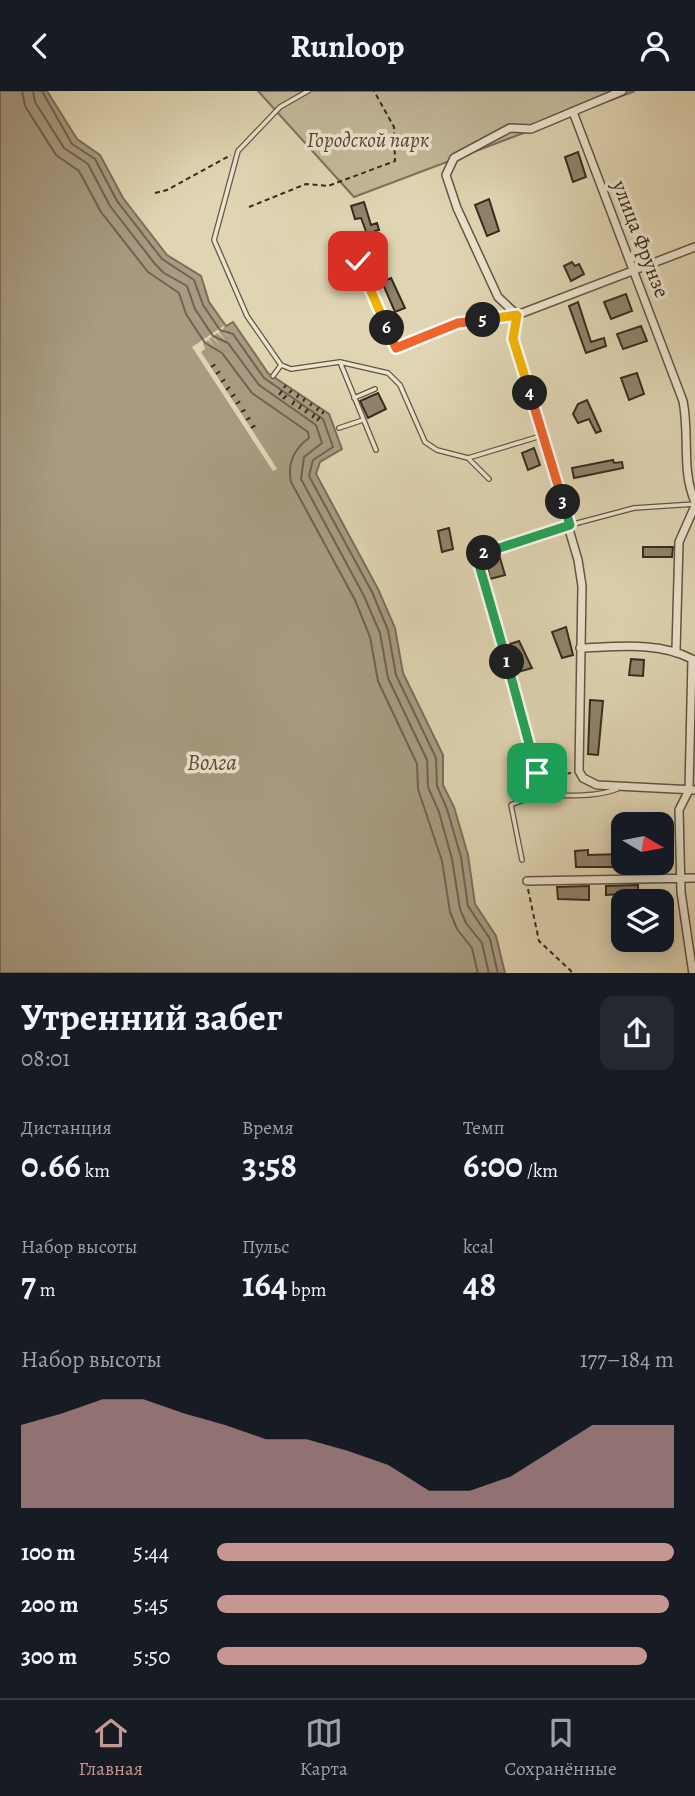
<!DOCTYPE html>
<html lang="ru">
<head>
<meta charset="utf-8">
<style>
	:root { --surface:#171b24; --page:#242831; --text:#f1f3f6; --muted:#9ea1a6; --line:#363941; --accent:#c59692 }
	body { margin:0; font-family:Alegreya,serif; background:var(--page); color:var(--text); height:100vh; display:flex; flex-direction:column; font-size:26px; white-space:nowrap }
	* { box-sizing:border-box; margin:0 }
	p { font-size:23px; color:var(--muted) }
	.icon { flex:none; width:38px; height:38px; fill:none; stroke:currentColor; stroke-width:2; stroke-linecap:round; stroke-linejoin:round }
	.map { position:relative; height:882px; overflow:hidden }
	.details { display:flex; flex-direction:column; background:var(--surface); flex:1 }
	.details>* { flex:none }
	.needle { width:46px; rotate:100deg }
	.buttons { position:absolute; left:611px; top:721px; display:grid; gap:14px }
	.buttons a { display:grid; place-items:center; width:63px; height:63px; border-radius:14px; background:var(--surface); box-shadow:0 4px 18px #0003; font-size:35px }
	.pin { position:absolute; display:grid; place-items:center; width:60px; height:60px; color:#fff; margin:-30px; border-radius:14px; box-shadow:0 4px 10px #0006 }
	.km { position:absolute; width:35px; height:35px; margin:-18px; border-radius:50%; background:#222; color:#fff; font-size:19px; line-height:35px; text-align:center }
	.round { display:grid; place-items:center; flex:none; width:74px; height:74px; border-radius:14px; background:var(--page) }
	.overview { display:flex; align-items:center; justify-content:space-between; height:119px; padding:0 21px }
	h1 { font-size:38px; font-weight:700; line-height:52px }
	.figures { display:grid; grid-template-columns:repeat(3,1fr); gap:10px; height:119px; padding:7px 21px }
	.figures div { display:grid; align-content:center }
	.figures b { font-size:35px; font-weight:700 }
	.figures small { font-size:19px; font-weight:400 }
	.figures p { font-size:19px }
	.chart { height:196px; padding:14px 21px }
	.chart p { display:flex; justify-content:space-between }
	.chart svg { width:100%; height:126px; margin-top:7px; fill:var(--accent); opacity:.7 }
	ul { padding:0 21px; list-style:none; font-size:23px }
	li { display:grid; grid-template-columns:112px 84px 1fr; align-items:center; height:52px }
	li i { height:18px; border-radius:9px; background:var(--accent) }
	header { display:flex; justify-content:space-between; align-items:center; height:91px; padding:0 21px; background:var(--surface); font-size:32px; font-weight:700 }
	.tabs { display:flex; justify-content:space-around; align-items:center; height:98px; border-top:2px solid var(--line); background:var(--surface); font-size:19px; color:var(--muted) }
	.tabs a { display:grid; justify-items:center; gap:4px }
	.tabs .selected { color:var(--accent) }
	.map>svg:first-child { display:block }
</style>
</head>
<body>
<header><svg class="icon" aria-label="back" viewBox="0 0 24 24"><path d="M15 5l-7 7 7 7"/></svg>Runloop<svg class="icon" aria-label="person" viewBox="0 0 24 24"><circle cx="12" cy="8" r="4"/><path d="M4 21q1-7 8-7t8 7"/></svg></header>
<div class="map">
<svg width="695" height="883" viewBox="0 0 695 883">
	<rect width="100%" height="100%" fill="#e0d5b3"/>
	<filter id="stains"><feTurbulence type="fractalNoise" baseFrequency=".00286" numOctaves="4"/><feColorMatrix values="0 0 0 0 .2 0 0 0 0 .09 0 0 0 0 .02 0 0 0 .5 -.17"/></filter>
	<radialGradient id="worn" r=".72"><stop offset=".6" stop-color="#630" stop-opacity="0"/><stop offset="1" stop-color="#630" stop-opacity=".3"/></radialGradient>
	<!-- green -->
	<path fill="#c3b89a" stroke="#7e715c" stroke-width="2" d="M258,0H635L354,106Z"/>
	<!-- water -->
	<path fill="#a79b81" stroke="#7b6e5a" stroke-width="2" d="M0,0H47L77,48L100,64L123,107L167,164L201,185L209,211L226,235L233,231L268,282L329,323L342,358L320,371L316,383L378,498L395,537L403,582L443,664V694L454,716L468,764L475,813L496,845L505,882H0Z"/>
	<!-- pier -->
	<path fill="#e0d5b3" d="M225,234L223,238L229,246L222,239L219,241L227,252L218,242L213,245L221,256L212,246L209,248L215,256L208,249L205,251L209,256L203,252L205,258L201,261L269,365L277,378L273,380L192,256Z"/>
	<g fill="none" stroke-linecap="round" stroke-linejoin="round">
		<!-- shore -->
		<path stroke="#706250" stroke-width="2" d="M22,0L25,15L56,64L79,80L101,121L148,181L179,202L186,223L205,252L222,262L252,302L308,341L309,347C294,358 287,372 291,391L355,509L370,546L378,590L417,673L418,698L442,770L450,821L457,838L472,857L478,883
			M33,0L35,11L64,57L88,73L110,115L155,173L164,182L187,195L195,218L213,245L228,252L259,294L316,334L322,352L304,366L301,388L364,505L380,542L388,587L427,669L428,696L439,721L452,768L460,818L466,832L482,852L489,883
			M42,0L72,53L95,68L117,110L162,168L194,189L203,214L220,239L233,243L264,287L323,328L333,356L313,369L309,385L372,501L388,539L396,584L436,667L437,695L447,718L461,766L468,815L490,848L498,883"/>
	</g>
	<!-- building -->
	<path fill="#8f836c" stroke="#382a1f" stroke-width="2" d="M578,61L586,86L573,91L565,66Z
		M489,108L499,140L487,145L475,114Z
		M364,111L371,134L377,132L379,139L375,140L383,158L371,164L366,153L370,151L361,127L355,128L351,115Z
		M572,171L575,175L579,173L584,183L571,190L564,175Z
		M391,187L405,217L395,221L382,191Z
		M626,203L632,220L611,228L604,211Z
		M578,211L591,251L604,247L606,255L586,262L569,215Z
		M641,235L647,250L623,258L617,243Z
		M637,282L644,303L629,309L621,287Z
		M378,302L386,318L368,327L360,310Z
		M587,309L601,340L596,342L589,328L578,332L573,323L578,313Z
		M534,357L540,374L528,379L522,362Z
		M613,369L614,372L622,371L623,377L574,387L572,377Z
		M449,437L453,458L442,461L438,440Z
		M643,456H673L672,466H643Z
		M500,467L505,484L490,488L486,471Z
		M566,536L573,564L562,567L552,541Z
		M519,550L532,577L518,581L510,553Z
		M631,568L644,569L643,585L629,584Z
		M590,609L603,610L598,664L588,663Z
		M588,759V764L622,763L623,776H576L575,760Z
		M638,794V802L606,804V795Z
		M589,795V809L558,808L557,796Z"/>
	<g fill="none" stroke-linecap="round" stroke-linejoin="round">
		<defs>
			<path id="lane" d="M308,0L280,16L238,60L214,149L247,225L281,274L291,278L340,271L376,359
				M340,271L388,282L400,294L425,351L437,359L468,367L541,345
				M273,285L281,274
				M354,307L375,298
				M339,337L363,329
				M468,367L489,388
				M570,434L634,417L695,413
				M522,769L511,714C544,697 583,711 617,698"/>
			<path id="street" d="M622,0L531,38L510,37L454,67L446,84L457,117L498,206L517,224L513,248L578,469L582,495L579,680L583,687L597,694L695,699
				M573,21L683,310C690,345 681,379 695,411
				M345,148L358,170L396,257L458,232L517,224L695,156
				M580,557C617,556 658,550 692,568
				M676,559L679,451L695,415
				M692,568L689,699L679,719L681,801L693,883
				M518,609L479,470L486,460L570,434
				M527,790L695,787"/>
		</defs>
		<!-- lane casing -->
		<use href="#lane" stroke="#625544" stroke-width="6"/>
		<!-- street casing -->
		<use href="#street" stroke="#625544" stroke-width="10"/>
		<!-- path -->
		<path stroke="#382a1f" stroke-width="2" stroke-dasharray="5 3.5" stroke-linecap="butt" d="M155,102L167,99L231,64
			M249,116L306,93L328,95L395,70L394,36L374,0
			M211,276L216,273
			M216,283L222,279
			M221,291L227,287
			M226,299L232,294
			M279,304L286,294
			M231,306L237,302
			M283,308L292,299
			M236,313L242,309
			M292,314L299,303
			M299,318L305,307
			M241,321L248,317
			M305,322L312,312
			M312,327L319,316
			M246,329L253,325
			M317,330L324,320
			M251,337L256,334
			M519,615L540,686L571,682
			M528,798L539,850L571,880L570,883"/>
		<!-- lane -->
		<use href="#lane" stroke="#ebe4ce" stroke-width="3.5"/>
		<!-- street -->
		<use href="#street" stroke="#ebe4ce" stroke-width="7"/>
	</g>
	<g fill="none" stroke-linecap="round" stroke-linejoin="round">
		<defs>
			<path id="split-1" d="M507,571L537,682"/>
			<path id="split-2" d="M484,462L479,470L480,477L507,571"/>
			<path id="split-3" d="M484,462L570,434L563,411"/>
			<path id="split-4" d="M530,302L563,411"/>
			<path id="split-5" d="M483,229L517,224L513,248L530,302"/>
			<path id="split-6" d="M387,237L396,257L458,232L483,229"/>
			<path id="split-7" d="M358,170L387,237"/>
		</defs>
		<!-- split-1 casing -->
		<use href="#split-1" stroke="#fff" stroke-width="14"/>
		<!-- split-2 casing -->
		<use href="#split-2" stroke="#fff" stroke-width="14"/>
		<!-- split-3 casing -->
		<use href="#split-3" stroke="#fff" stroke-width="14"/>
		<!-- split-4 casing -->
		<use href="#split-4" stroke="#fff" stroke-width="14"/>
		<!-- split-5 casing -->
		<use href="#split-5" stroke="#fff" stroke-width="14"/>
		<!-- split-6 casing -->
		<use href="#split-6" stroke="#fff" stroke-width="14"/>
		<!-- split-7 casing -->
		<use href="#split-7" stroke="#fff" stroke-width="14"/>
		<!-- split-1 -->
		<use href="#split-1" stroke="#22a559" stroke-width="9"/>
		<!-- split-2 -->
		<use href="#split-2" stroke="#22a559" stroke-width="9"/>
		<!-- split-3 -->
		<use href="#split-3" stroke="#22a559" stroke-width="9"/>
		<!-- split-4 -->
		<use href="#split-4" stroke="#f0652b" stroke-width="9"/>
		<!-- split-5 -->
		<use href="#split-5" stroke="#f5b400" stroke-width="9"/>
		<!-- split-6 -->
		<use href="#split-6" stroke="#f0652b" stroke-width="9"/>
		<!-- split-7 -->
		<use href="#split-7" stroke="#f5b400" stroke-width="9"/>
	</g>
	<g text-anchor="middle" stroke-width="7" stroke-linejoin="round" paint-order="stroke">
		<!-- park labels -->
		<g font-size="21" font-style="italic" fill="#544638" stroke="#ebe4ce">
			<text x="368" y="56">Городской парк</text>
		</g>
		<!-- street labels -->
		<g font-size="21" fill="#382a1f" stroke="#ebe4ce">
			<text transform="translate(641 148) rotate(69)" y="7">улица Фрунзе</text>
		</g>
		<!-- water labels -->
		<g font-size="23" font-style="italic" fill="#594c3c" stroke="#ebe4ce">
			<text x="212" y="679">Волга</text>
		</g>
	</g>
	<rect width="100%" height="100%" filter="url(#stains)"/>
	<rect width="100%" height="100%" fill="url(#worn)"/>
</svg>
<div class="buttons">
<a><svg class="needle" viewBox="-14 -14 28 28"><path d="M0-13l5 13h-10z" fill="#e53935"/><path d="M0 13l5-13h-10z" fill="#9ea1a6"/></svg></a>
<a><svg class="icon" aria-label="layers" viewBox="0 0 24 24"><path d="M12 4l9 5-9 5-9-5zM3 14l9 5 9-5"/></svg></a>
</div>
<div class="pin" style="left:537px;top:682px;background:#1e9e55"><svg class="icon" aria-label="arrive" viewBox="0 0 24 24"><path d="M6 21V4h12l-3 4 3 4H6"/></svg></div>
<div class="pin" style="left:358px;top:170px;background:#d93025"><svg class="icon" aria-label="check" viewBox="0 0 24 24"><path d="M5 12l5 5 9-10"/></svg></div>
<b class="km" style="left:507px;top:571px">1</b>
<b class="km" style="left:484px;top:462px">2</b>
<b class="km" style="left:563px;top:411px">3</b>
<b class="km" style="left:530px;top:302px">4</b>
<b class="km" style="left:483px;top:229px">5</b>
<b class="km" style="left:387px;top:237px">6</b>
</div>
<section class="details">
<div class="overview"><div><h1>Утренний забег</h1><p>08:01</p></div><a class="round"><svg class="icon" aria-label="share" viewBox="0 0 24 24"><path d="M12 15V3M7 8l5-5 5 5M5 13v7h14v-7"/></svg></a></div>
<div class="figures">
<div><p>Дистанция</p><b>0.66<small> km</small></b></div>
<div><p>Время</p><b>3:58</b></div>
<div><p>Темп</p><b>6:00<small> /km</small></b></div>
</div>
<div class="figures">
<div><p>Набор высоты</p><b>7<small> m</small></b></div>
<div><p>Пульс</p><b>164<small> bpm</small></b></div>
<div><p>kcal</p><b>48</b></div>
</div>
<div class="chart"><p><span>Набор высоты</span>177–184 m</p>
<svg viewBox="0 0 160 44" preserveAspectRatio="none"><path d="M0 44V15L10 11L20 6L30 6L40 11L50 15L60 20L70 20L80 24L90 29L100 38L110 38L120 33L130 24L140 15L150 15L160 15V44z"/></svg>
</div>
<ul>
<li><b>100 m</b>5:44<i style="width:100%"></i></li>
<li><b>200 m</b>5:45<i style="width:99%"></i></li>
<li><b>300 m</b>5:50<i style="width:94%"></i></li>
</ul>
</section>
<nav class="tabs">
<a class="selected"><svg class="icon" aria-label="home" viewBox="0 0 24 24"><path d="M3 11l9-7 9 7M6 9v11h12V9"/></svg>Главная</a>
<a><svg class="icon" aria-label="map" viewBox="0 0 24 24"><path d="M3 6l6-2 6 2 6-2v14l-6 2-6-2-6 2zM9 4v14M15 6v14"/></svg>Карта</a>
<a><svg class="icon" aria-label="saved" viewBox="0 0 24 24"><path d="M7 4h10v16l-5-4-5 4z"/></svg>Сохранённые</a>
</nav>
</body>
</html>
